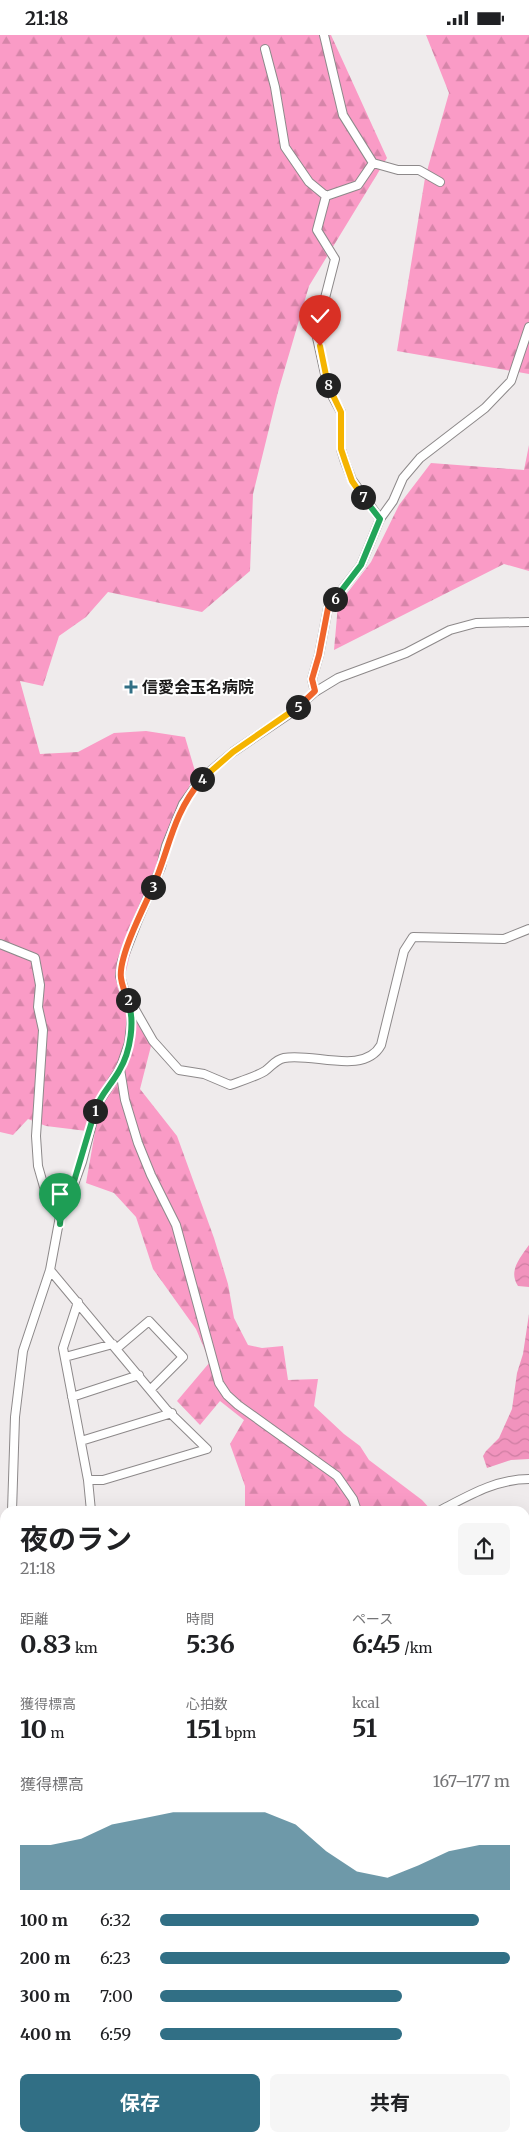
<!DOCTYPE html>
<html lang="ja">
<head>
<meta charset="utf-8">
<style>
	:root { --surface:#fff; --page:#f6f6f6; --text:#202124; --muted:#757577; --accent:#316f85 }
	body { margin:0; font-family:Merriweather,"Noto Sans JP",serif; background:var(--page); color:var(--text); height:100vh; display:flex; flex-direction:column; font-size:19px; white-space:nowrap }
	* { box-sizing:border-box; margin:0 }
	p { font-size:16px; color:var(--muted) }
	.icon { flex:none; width:28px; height:28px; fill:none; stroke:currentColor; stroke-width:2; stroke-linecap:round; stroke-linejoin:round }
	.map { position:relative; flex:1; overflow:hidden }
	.sheet { position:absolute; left:0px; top:1471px; width:530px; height:636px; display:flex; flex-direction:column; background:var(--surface); border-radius:15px 15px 0 0; box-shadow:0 5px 20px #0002 }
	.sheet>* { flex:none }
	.pin { position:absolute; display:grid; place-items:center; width:42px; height:42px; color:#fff; margin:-51px -21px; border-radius:50% 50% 50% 0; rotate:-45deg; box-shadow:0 0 5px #0007 }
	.pin .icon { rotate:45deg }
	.km { position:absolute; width:25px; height:25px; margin:-12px; border-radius:50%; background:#222; color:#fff; font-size:14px; line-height:25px; text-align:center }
	.round { display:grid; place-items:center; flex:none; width:52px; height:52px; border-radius:8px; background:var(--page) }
	.summary { display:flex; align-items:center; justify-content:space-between; height:85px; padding:0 20px }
	h1 { font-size:28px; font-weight:700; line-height:38px }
	.metrics { display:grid; grid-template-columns:repeat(3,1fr); gap:8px; height:85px; padding:5px 20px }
	.metrics div { display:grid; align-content:center }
	.metrics b { font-size:25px; font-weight:700 }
	.metrics small { font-size:14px; font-weight:400 }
	.metrics p { font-size:14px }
	.chart { height:140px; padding:10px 20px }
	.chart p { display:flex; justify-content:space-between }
	.chart svg { width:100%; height:90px; margin-top:5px; fill:var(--accent); opacity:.7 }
	.cta { display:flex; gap:10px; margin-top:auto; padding:10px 20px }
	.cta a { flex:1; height:58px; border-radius:8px; background:var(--accent); color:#fff; font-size:20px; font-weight:700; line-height:58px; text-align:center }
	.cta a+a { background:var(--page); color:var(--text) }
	ul { padding:0 20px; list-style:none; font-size:16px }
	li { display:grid; grid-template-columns:80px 60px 1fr; align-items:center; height:38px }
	li i { height:12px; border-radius:6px; background:var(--accent) }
	.status { display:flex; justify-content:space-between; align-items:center; height:35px; padding:0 25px; background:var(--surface); direction:ltr }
	.status svg { height:14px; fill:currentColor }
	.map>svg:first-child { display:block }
</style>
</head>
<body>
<div class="status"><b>21:18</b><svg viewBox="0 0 49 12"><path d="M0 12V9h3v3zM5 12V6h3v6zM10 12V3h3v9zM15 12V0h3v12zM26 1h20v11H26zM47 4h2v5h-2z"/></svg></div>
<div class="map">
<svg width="529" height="2107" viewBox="0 0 529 2107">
	<defs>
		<pattern id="forest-firs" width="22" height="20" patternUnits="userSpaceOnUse" patternTransform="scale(1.25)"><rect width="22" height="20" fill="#fa9bc6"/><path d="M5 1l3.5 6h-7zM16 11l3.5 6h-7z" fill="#d685a9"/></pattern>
		<pattern id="water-waves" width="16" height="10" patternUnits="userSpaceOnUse" patternTransform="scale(1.25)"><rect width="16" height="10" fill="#f193bd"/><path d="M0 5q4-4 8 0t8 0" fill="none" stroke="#ce7ea2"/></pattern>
	</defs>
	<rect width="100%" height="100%" fill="#efebec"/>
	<!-- forest -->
	<path fill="url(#forest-firs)" d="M0,0H331L387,123L309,251L278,357L253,459L250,536L202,577L108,557L86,582L59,601L43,651L20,646L40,719L78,717L114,698L146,696L185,702L195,736L138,885L124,945L151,1011L140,1054L177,1101L214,1203L228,1249L234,1283L248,1310L262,1313L283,1311L288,1345L318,1344L314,1371L344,1399L360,1411L369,1425L422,1465L432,1476H245V1451L230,1409L244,1385L220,1366L200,1390L177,1366L210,1327L196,1294L153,1234L136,1182L114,1158L86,1148L95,1097L46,1091L28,1084L13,1100L0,1097Z
		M426,0H529V339L397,316L425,143L449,58Z
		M529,410V536L504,529L334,615L338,570L371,527L399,470L431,428L524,435Z"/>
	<!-- water -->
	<path fill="url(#water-waves)" d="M529,1210V1252L518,1251C508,1236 520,1223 529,1210Z
		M529,1279V1424L511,1425L487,1433L483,1421L486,1416L499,1403L512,1374L517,1338L523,1319Z"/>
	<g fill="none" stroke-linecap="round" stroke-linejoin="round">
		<defs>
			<path id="minor" d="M324,0L343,80L373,128L358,150L326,161L317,195L335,224L316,298L328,353L341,377V414L345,427L352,445L380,484
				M265,14L275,52L285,112L309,147L326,161
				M373,128L398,135H419L440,147
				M315,657L312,644L319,620L328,573L361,530L380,484L393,466L403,443L420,423L485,373L511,346L529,292
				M0,909L35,923L40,950L38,972L43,995L36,1101L38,1131L44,1152L61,1176
				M133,971L153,1006L179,1035L204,1039L230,1050C241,1046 255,1042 265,1036C272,1031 275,1025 284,1023C312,1017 364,1041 381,1010L404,916L413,902L504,904L529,894
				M120,1034L125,1065L138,1108L151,1140L176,1190L219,1348L227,1360L238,1370L337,1441L353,1464L357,1476
				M50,1235L166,1374L207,1414L103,1445H88L91,1476
				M78,1267L63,1313L88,1445
				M116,1314L149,1286L183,1322L151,1354
				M65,1322L113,1309
				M72,1362L139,1340
				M81,1406L172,1378
				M12,1476L15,1382L23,1316L50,1235L61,1176L69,1163L82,1127L97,1070L120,1034L129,1008L132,981L120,941L122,926L138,885L161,832L166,811L183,769L201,744L233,717L292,677L315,657L338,643L406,618L450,595L476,588L529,587
				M439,1476C468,1461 496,1444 529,1444
				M0,1562L5,1549
				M0,1800H5
				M525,1850L529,1859
				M525,1937H529
				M525,2052L529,2050
				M247,2102L249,2107
				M475,2102L476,2107
				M411,2107L426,2102"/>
			<path id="trunk" d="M0,1669H5
				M525,1707H529"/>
		</defs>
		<!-- minor casing -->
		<use href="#minor" stroke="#8d898a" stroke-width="10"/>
		<!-- trunk casing -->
		<use href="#trunk" stroke="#8d898a" stroke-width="15"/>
		<!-- minor -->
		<use href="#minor" stroke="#fff" stroke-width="8"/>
		<!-- trunk -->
		<use href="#trunk" stroke="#fff" stroke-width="12"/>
	</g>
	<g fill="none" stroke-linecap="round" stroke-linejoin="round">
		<defs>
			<path id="split-1" d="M60,1189L61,1176L69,1163L95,1076"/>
			<path id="split-2" d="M95,1076C99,1061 112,1049 119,1036C131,1016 135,986 128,965"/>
			<path id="split-3" d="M128,965C125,958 122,950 121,943C118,922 144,872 153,852"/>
			<path id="split-4" d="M153,852C170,812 172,780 202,744"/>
			<path id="split-5" d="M202,744L233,717L298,672"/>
			<path id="split-6" d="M298,672L315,656L312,644L319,620L328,573L335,564"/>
			<path id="split-7" d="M335,564L361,530L380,484L363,462"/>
			<path id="split-8" d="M328,350L341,377V414L345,426L352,446L363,462"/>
			<path id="split-9" d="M320,311L328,350"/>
		</defs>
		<!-- split-1 casing -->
		<use href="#split-1" stroke="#fff" stroke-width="10"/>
		<!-- split-2 casing -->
		<use href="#split-2" stroke="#fff" stroke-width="10"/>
		<!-- split-3 casing -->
		<use href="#split-3" stroke="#fff" stroke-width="10"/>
		<!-- split-4 casing -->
		<use href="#split-4" stroke="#fff" stroke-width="10"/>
		<!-- split-5 casing -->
		<use href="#split-5" stroke="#fff" stroke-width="10"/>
		<!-- split-6 casing -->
		<use href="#split-6" stroke="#fff" stroke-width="10"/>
		<!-- split-7 casing -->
		<use href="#split-7" stroke="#fff" stroke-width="10"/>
		<!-- split-8 casing -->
		<use href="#split-8" stroke="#fff" stroke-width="10"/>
		<!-- split-9 casing -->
		<use href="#split-9" stroke="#fff" stroke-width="10"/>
		<!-- split-1 -->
		<use href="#split-1" stroke="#22a559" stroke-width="6"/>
		<!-- split-2 -->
		<use href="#split-2" stroke="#22a559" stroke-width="6"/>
		<!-- split-3 -->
		<use href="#split-3" stroke="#f0652b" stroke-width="6"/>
		<!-- split-4 -->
		<use href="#split-4" stroke="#f0652b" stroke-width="6"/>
		<!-- split-5 -->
		<use href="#split-5" stroke="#f5b400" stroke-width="6"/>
		<!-- split-6 -->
		<use href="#split-6" stroke="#f0652b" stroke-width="6"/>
		<!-- split-7 -->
		<use href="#split-7" stroke="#22a559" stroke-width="6"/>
		<!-- split-8 -->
		<use href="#split-8" stroke="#f5b400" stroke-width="6"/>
		<!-- split-9 -->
		<use href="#split-9" stroke="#f5b400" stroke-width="6"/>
	</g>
	<!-- markers -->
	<path fill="#316f85" stroke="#fff" stroke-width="2" d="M128.5 644.5h5v5h5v5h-5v5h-5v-5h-5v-5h5z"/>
	<g text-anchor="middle" stroke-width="4" stroke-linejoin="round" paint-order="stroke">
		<!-- poi labels -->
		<g font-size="16" font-weight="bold" fill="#191818" stroke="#fff" text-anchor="start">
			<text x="142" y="658">信愛会玉名病院</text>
		</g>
	</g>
</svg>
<div class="pin" style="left:60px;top:1189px;background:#1e9e55"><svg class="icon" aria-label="arrive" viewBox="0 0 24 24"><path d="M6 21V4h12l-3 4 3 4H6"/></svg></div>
<div class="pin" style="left:320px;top:311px;background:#d93025"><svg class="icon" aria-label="check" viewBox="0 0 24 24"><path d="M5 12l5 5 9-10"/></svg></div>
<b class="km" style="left:95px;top:1076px">1</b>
<b class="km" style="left:128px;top:965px">2</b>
<b class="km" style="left:153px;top:852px">3</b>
<b class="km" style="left:202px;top:744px">4</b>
<b class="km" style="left:298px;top:672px">5</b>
<b class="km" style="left:335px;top:564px">6</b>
<b class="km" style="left:363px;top:462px">7</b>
<b class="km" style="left:328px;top:350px">8</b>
<section class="sheet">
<div class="summary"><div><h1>夜のラン</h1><p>21:18</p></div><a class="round"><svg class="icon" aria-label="share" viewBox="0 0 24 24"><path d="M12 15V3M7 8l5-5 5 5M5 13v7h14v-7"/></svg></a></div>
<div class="metrics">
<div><p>距離</p><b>0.83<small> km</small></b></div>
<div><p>時間</p><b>5:36</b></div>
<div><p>ペース</p><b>6:45<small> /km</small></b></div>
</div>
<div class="metrics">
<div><p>獲得標高</p><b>10<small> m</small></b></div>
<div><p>心拍数</p><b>151<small> bpm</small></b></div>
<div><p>kcal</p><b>51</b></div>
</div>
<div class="chart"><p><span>獲得標高</span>167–177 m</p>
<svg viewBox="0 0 160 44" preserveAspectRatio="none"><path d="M0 44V22L10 22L20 19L30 12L40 9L50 6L60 6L70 6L80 6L90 12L100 25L110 35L120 38L130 32L140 25L150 22L160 22V44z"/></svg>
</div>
<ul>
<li><b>100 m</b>6:32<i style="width:91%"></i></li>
<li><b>200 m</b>6:23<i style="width:100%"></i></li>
<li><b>300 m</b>7:00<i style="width:69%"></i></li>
<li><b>400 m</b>6:59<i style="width:69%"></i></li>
</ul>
<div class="cta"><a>保存</a><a>共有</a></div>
</section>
</div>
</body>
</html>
